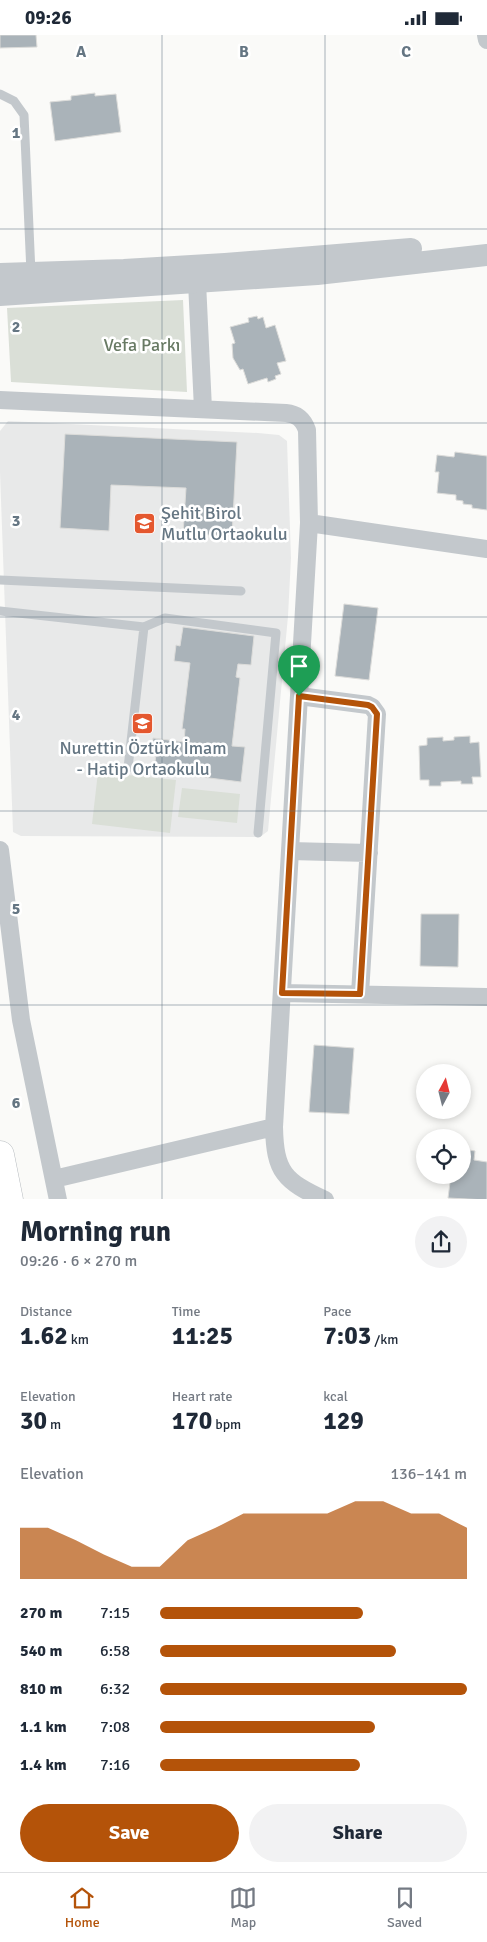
<!DOCTYPE html>
<html lang="en">
<head>
<meta charset="utf-8">
<style>
	:root { --surface:#fff; --page:#f2f2f3; --text:#1f2937; --muted:#747a83; --line:#e0e1e3; --accent:#b45309 }
	body { margin:0; font-family:Signika,sans-serif; background:var(--page); color:var(--text); height:100vh; display:flex; flex-direction:column; font-size:19px; white-space:nowrap }
	* { box-sizing:border-box; margin:0 }
	p { font-size:16px; color:var(--muted) }
	.icon { flex:none; width:28px; height:28px; fill:none; stroke:currentColor; stroke-width:2; stroke-linecap:round; stroke-linejoin:round }
	.map { position:relative; height:1164px; overflow:hidden }
	.drawer { display:flex; flex-direction:column; background:var(--surface); flex:1 }
	.drawer>* { flex:none }
	.needle { width:32px; rotate:7deg }
	.tools { position:absolute; left:416px; top:1029px; display:grid; gap:10px }
	.tools a { display:grid; place-items:center; width:55px; height:55px; border-radius:50%; background:var(--surface); box-shadow:0 2px 8px #0003; font-size:25px }
	.pin { position:absolute; display:grid; place-items:center; width:42px; height:42px; color:#fff; margin:-51px -21px; border-radius:50% 50% 50% 0; rotate:-45deg; box-shadow:0 0 5px #0007 }
	.pin .icon { rotate:45deg }
	.round { display:grid; place-items:center; flex:none; width:52px; height:52px; border-radius:26px; background:var(--page) }
	.headline { display:flex; align-items:center; justify-content:space-between; height:85px; padding:0 20px }
	h1 { font-size:28px; font-weight:800; line-height:38px }
	.figures { display:grid; grid-template-columns:repeat(3,1fr); gap:8px; height:85px; padding:5px 20px }
	.figures div { display:grid; align-content:center }
	.figures b { font-size:25px; font-weight:800 }
	.figures small { font-size:14px; font-weight:400 }
	.figures p { font-size:14px }
	.chart { height:140px; padding:10px 20px }
	.chart p { display:flex; justify-content:space-between }
	.chart svg { width:100%; height:90px; margin-top:5px; fill:var(--accent); opacity:.7 }
	.button { display:flex; gap:10px; margin-top:auto; padding:10px 20px }
	.button a { flex:1; height:58px; border-radius:30px; background:var(--accent); color:#fff; font-size:20px; font-weight:800; line-height:58px; text-align:center }
	.button a+a { background:var(--page); color:var(--text) }
	ul { padding:0 20px; list-style:none; font-size:16px }
	li { display:grid; grid-template-columns:80px 60px 1fr; align-items:center; height:38px }
	li i { height:12px; border-radius:6px; background:var(--accent) }
	.status { display:flex; justify-content:space-between; align-items:center; height:35px; padding:0 25px; background:var(--surface); direction:ltr }
	.status svg { height:14px; fill:currentColor }
	.dock { display:flex; justify-content:space-around; align-items:center; height:70px; border-top:1px solid var(--line); background:var(--surface); font-size:14px; color:var(--muted) }
	.dock a { display:grid; justify-items:center; gap:2px }
	.dock .active { color:var(--accent) }
	.map>svg:first-child { display:block }
</style>
</head>
<body>
<div class="status"><b>09:26</b><svg viewBox="0 0 49 12"><path d="M0 12V9h3v3zM5 12V6h3v6zM10 12V3h3v9zM15 12V0h3v12zM26 1h20v11H26zM47 4h2v5h-2z"/></svg></div>
<div class="map">
<svg width="487" height="1165" viewBox="0 0 487 1165">
	<rect width="100%" height="100%" fill="#fafaf8"/>
	<!-- built -->
	<path fill="#e8e9e9" d="M8,386L258,398L279,400L287,406L291,523L288,581L268,796L260,802L21,801L13,797L0,437V396Z"/>
	<!-- green -->
	<path fill="#dadfd7" d="M183,265L187,357L11,347L7,273Z
		M98,737L176,745L170,798L92,789Z
		M182,753L240,759L237,788L178,782Z"/>
	<!-- building -->
	<path fill="#aab3b9" stroke="#dcdcda" d="M0,0H36L37,12L0,13Z
		M95,58V61L116,59L121,97L55,106L50,67L71,65V61Z
		M257,281L258,284L263,282L266,293L275,290L286,326L277,328L281,339L275,341L276,344L268,347L267,343L248,349L243,334L240,335L233,323L232,309L235,308L230,292L249,287L248,283Z
		M65,399L237,407L232,501L183,499L186,453L111,450L109,496L60,493Z
		M455,417L487,421V475L472,473V470L463,469V466L456,465V460L437,458L439,437H435L437,420L454,422Z
		M344,569L378,573L369,645L335,641Z
		M183,592L254,601L251,630L238,629L236,642L240,643L232,711L245,712L241,747L154,736L156,719H152L153,703L184,707L185,694H182L190,628L174,626L176,610L180,611Z
		M470,701V708L479,707L481,742H472L473,749H461V746L441,747V751H429V745H420L419,711L427,710V703L443,702V706L454,705V702Z
		M421,879H459L458,932L420,931Z
		M314,1010L354,1013L349,1079L309,1077Z
		M462,1114L475,1116L474,1125L487,1127V1165L448,1163L451,1140H462Z"/>
	<g fill="none" stroke-linecap="round" stroke-linejoin="round">
		<defs>
			<path id="primary" d="M0,1120L9,1165"/>
		</defs>
		<!-- primary casing -->
		<use href="#primary" stroke="#b5babe" stroke-width="29"/>
		<!-- service -->
		<path stroke="#c3c8cc" stroke-width="9" d="M0,59L14,66L24,80L31,238
			M0,545L241,556
			M0,576L144,592L165,583L276,598L258,798
			M128,733L144,592"/>
		<!-- minor -->
		<path stroke="#c3c8cc" stroke-width="18" d="M486,0L487,5
			M197,247L203,374
			M0,365L286,378C297,379 303,384 307,395L309,488L274,1092L54,1144
			M309,488L487,514
			M299,661L368,670L372,672L377,679L360,959
			M0,815L21,985L58,1165
			M290,816L369,818
			M282,958L487,962
			M274,1092C275,1137 284,1146 325,1165"/>
		<!-- tertiary -->
		<path stroke="#c3c8cc" stroke-width="22" d="M0,239L124,235L225,229L411,214
			M0,260L317,239L487,220"/>
		<!-- primary -->
		<use href="#primary" stroke="#fff" stroke-width="28"/>
	</g>
	<g fill="none" stroke-linecap="round" stroke-linejoin="round">
		<defs>
			<path id="route" d="M299,661L368,670L372,672L377,679L360,959L282,958Z"/>
		</defs>
		<!-- route casing -->
		<use href="#route" stroke="#fff" stroke-width="10"/>
		<!-- route -->
		<use href="#route" stroke="#b45309" stroke-width="6"/>
	</g>
	<!-- grid -->
	<path fill="none" stroke="#657683" stroke-width="1" stroke-opacity="0.55" d="M162,0V1165M325,0V1165M0,194H487M0,388H487M0,582H487M0,776H487M0,970H487"/>
	<!-- icons -->
	<defs>
		<symbol id="school-square" viewBox="-11 -11 22 22"><rect x="-9" y="-9" width="18" height="18" rx="4" fill="#e4572e" stroke="#fff"/><path d="M0-5L7-2L0 1L-7-2ZM-4 1L0 2.5L4 1V4Q0 6-4 4Z" fill="#fff"/></symbol>
	</defs>
	<g fill-rule="evenodd">
		<use href="#school-square" x="132" y="476" width="25" height="25"/>
		<use href="#school-square" x="130" y="676" width="25" height="25"/>
	</g>
	<g text-anchor="middle" stroke-width="5" stroke-linejoin="round" paint-order="stroke">
		<!-- park labels -->
		<g font-size="18" fill="#687a64" stroke="#fff">
			<text x="142" y="316">Vefa Parkı</text>
		</g>
		<!-- poi labels -->
		<g font-size="18" fill="#657683" stroke="#fff" text-anchor="start">
			<text x="161" y="484">Şehit Birol<tspan x="161" dy="21">Mutlu Ortaokulu</tspan></text>
			<text x="143" y="719" text-anchor="middle">Nurettin Öztürk İmam<tspan x="143" dy="21">- Hatip Ortaokulu</tspan></text>
		</g>
	</g>
	<g font-size="16" text-anchor="middle" font-weight="bold" fill="#657683" stroke="#fff" stroke-width="5" stroke-linejoin="round" paint-order="stroke">
		<text x="81" y="22">A</text>
		<text x="244" y="22">B</text>
		<text x="406" y="22">C</text>
		<text x="16" y="103">1</text>
		<text x="16" y="297">2</text>
		<text x="16" y="491">3</text>
		<text x="16" y="685">4</text>
		<text x="16" y="879">5</text>
		<text x="16" y="1073">6</text>
	</g>
</svg>
<div class="tools">
<a><svg class="needle" viewBox="-14 -14 28 28"><path d="M0-13l5 13h-10z" fill="#e53935"/><path d="M0 13l5-13h-10z" fill="#747a83"/></svg></a>
<a><svg class="icon" aria-label="locate" viewBox="0 0 24 24"><circle cx="12" cy="12" r="6"/><path d="M12 2v4M12 18v4M2 12h4M18 12h4"/></svg></a>
</div>
<div class="pin" style="left:299px;top:661px;background:#1e9e55"><svg class="icon" aria-label="arrive" viewBox="0 0 24 24"><path d="M6 21V4h12l-3 4 3 4H6"/></svg></div>
</div>
<section class="drawer">
<div class="headline"><div><h1>Morning run</h1><p>09:26 · 6 × 270 m</p></div><a class="round"><svg class="icon" aria-label="share" viewBox="0 0 24 24"><path d="M12 15V3M7 8l5-5 5 5M5 13v7h14v-7"/></svg></a></div>
<div class="figures">
<div><p>Distance</p><b>1.62<small> km</small></b></div>
<div><p>Time</p><b>11:25</b></div>
<div><p>Pace</p><b>7:03<small> /km</small></b></div>
</div>
<div class="figures">
<div><p>Elevation</p><b>30<small> m</small></b></div>
<div><p>Heart rate</p><b>170<small> bpm</small></b></div>
<div><p>kcal</p><b>129</b></div>
</div>
<div class="chart"><p><span>Elevation</span>136–141 m</p>
<svg viewBox="0 0 160 44" preserveAspectRatio="none"><path d="M0 44V19L10 19L20 25L30 32L40 38L50 38L60 25L70 19L80 12L90 12L100 12L110 12L120 6L130 6L140 12L150 12L160 19V44z"/></svg>
</div>
<ul>
<li><b>270 m</b>7:15<i style="width:66%"></i></li>
<li><b>540 m</b>6:58<i style="width:77%"></i></li>
<li><b>810 m</b>6:32<i style="width:100%"></i></li>
<li><b>1.1 km</b>7:08<i style="width:70%"></i></li>
<li><b>1.4 km</b>7:16<i style="width:65%"></i></li>
</ul>
<div class="button"><a>Save</a><a>Share</a></div>
</section>
<nav class="dock">
<a class="active"><svg class="icon" aria-label="home" viewBox="0 0 24 24"><path d="M3 11l9-7 9 7M6 9v11h12V9"/></svg>Home</a>
<a><svg class="icon" aria-label="map" viewBox="0 0 24 24"><path d="M3 6l6-2 6 2 6-2v14l-6 2-6-2-6 2zM9 4v14M15 6v14"/></svg>Map</a>
<a><svg class="icon" aria-label="saved" viewBox="0 0 24 24"><path d="M7 4h10v16l-5-4-5 4z"/></svg>Saved</a>
</nav>
</body>
</html>
